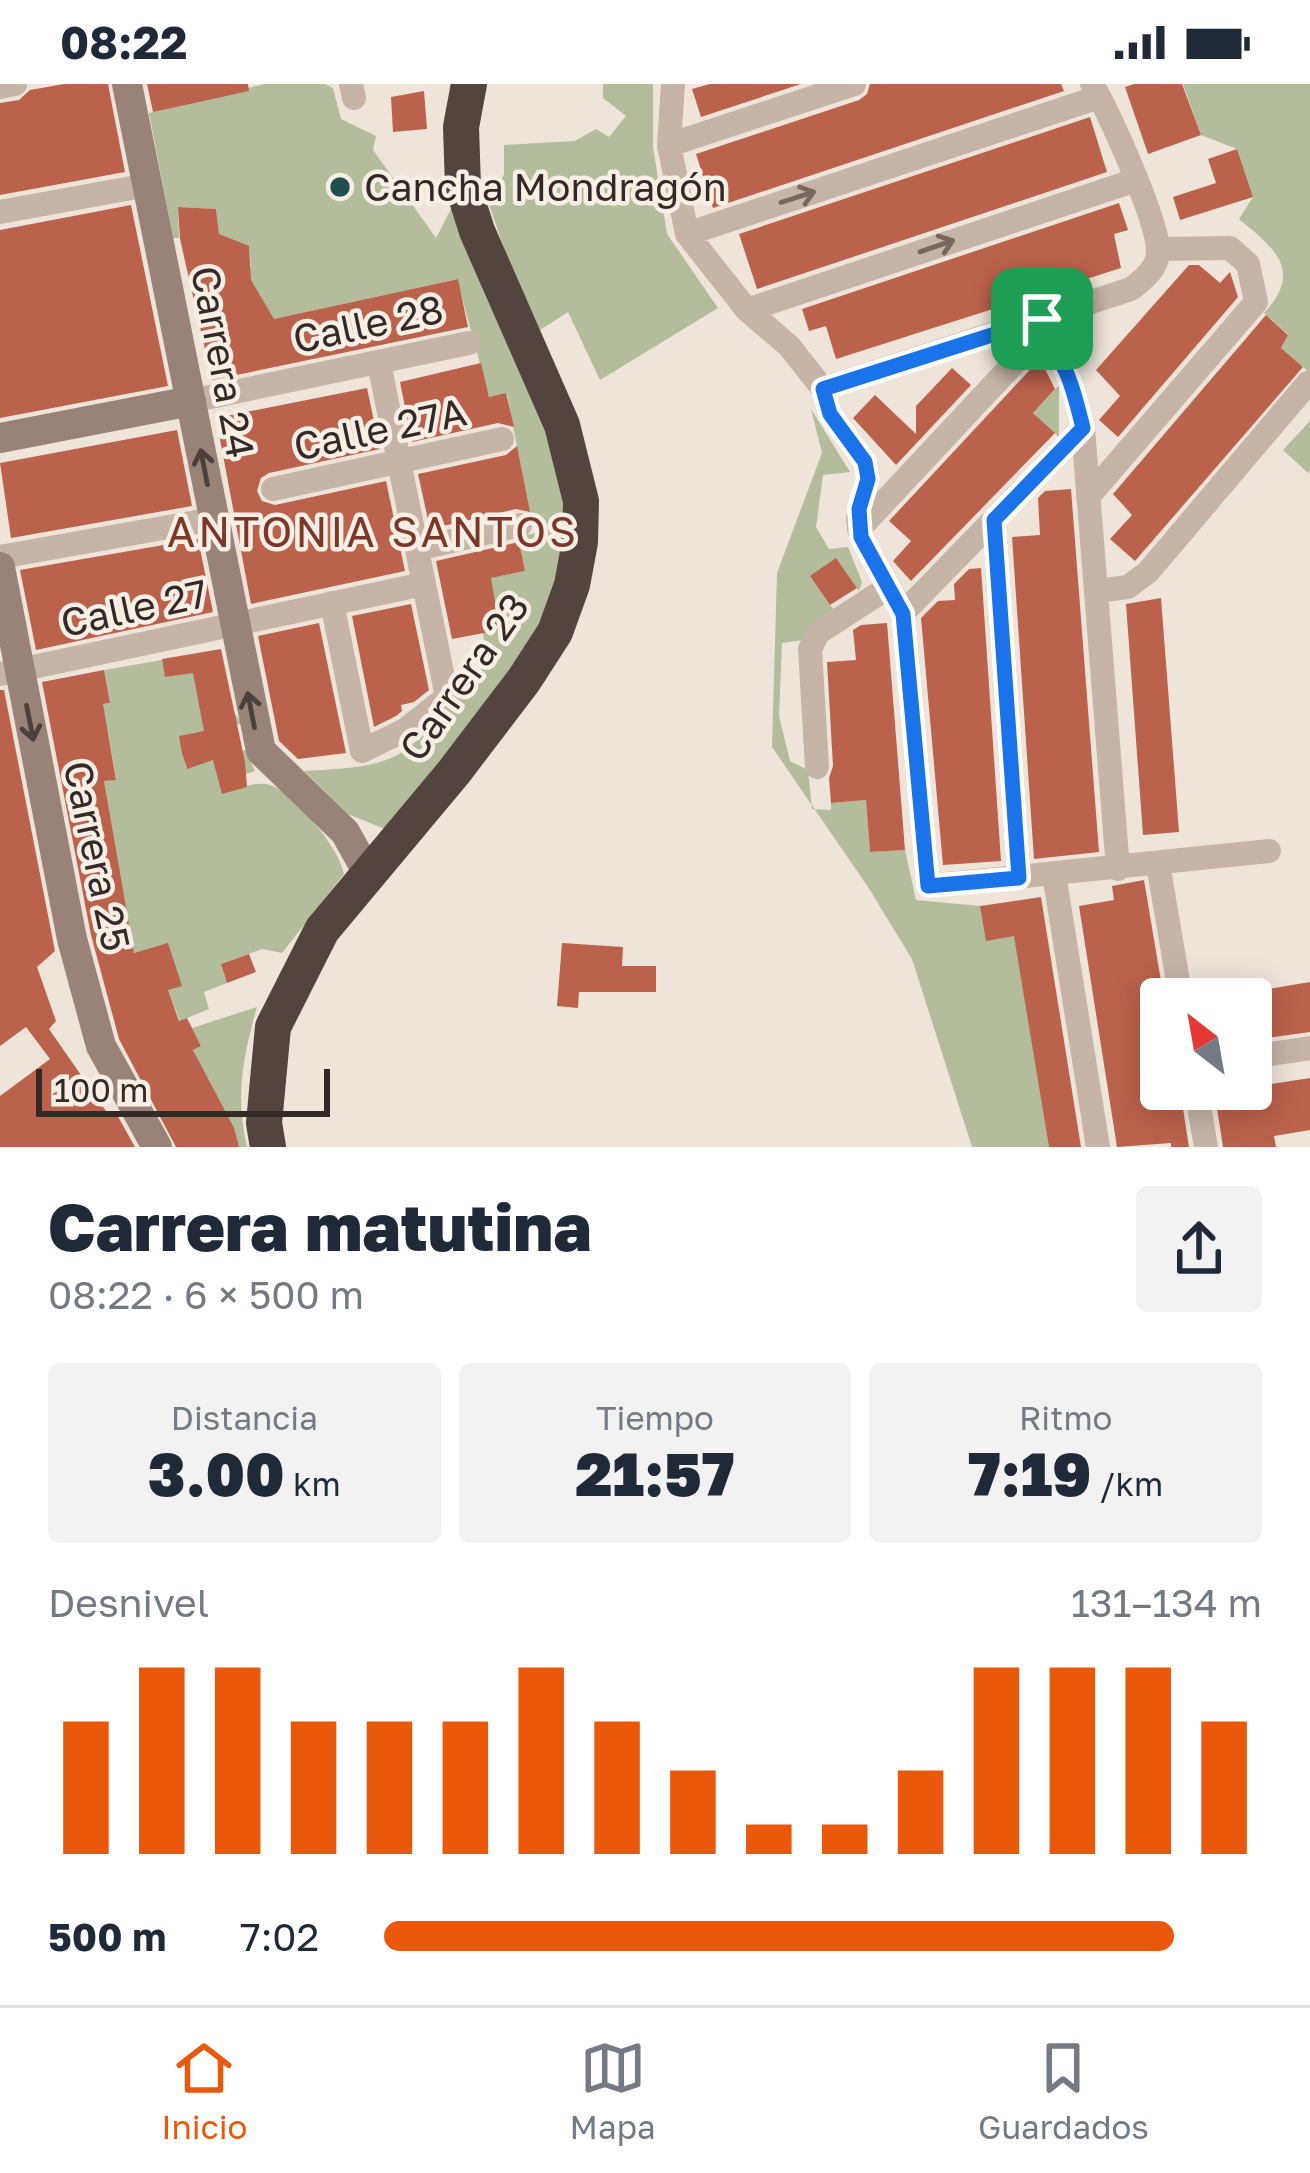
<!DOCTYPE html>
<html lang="es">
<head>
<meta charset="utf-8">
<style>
	:root { --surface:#fff; --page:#f2f2f3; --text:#1f2937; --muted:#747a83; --line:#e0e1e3; --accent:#ea580c }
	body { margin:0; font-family:"Golos Text",sans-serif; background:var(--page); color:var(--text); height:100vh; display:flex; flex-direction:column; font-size:45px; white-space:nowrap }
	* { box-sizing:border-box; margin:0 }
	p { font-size:39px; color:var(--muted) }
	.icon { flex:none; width:66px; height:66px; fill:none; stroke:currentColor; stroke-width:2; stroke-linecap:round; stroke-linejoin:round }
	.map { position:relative; height:1063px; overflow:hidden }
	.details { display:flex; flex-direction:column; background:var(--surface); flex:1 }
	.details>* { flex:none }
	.needle { width:78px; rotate:329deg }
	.controls { position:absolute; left:1140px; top:894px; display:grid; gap:24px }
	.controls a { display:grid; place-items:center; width:132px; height:132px; border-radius:12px; background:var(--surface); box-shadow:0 6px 30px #0003; font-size:60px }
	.scale { position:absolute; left:36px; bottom:30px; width:294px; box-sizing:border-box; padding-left:12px; border:6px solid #332a27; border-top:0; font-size:33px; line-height:42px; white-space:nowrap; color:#332a27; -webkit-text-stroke:9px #f7eee6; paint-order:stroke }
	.pin { position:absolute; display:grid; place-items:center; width:102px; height:102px; color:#fff; margin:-51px; border-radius:24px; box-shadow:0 6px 18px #0006 }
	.round { display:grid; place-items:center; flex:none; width:126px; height:126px; border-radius:12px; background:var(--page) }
	.head { display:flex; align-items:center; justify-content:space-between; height:204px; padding:0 48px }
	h1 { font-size:66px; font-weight:800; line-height:90px }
	.stats { display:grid; grid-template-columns:repeat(3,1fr); gap:18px; height:204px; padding:12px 48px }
	.stats div { display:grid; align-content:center; border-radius:12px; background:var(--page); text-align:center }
	.stats b { font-size:60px; font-weight:800 }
	.stats small { font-size:33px; font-weight:400 }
	.stats p { font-size:33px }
	.chart { height:336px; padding:24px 48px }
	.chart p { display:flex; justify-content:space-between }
	.chart svg { width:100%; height:216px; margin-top:12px; stroke:var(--accent); stroke-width:6 }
	ul { padding:0 48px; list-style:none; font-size:39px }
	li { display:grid; grid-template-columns:192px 144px 1fr; align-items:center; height:90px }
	li i { height:30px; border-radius:15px; background:var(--accent) }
	.status { display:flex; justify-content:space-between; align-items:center; height:84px; padding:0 60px; background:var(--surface); direction:ltr }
	.status svg { height:33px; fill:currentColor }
	.dock { display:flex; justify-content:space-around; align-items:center; height:168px; border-top:3px solid var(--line); background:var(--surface); font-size:33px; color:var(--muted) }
	.dock a { display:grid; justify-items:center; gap:6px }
	.dock .current { color:var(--accent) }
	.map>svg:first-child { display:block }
</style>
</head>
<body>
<div class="status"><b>08:22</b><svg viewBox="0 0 49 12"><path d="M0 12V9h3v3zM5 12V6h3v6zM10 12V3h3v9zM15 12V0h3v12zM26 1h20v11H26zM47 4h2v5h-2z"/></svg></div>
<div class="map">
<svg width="1310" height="1063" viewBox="0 0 1310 1063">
	<rect width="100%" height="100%" fill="#efe4da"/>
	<!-- green -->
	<path fill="#b3bc9b" d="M264,0H325L333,4L341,35L376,52L373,66L436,154L452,123L548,346L563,394L565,448L556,501L537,548L505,598L387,746L348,730L304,687C333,685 374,685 399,670C431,650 464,607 487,578L483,549L500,545L490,494L525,487L518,453L540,448L537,432H530L507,310L489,313L457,195L266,237L262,214L243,187L251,183L249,162L219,154L216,125L178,123L179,154H173L149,29Z
		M603,0H653V63L667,150L718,224L600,296L568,228L540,246L513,190L487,115L504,91V61L575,57L596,45L609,53L626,32L603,14Z
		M1183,0H1310V289L1281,264L1288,250L1264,229C1304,186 1274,164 1239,135L1253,113L1237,65L1201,51Z
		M1059,301V353L1033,329Z
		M811,325L850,388L823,391L816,443L829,465L848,463L862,498L859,507L836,475L811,493L833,525L817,536L803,556L782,559L779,632L790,677L808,686L812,725L831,726V719L866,716L870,768L905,766L916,816L980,822L1015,852L1049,1063H972L912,875L868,803L772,663L777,489L822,369Z
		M1310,337V386L1308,389L1283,366Z
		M162,576L166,593L194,588L232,625L242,640L180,652L186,684L245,666L255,687L220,699L222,710C236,706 256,696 270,701C294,708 340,765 344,790L282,869L262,865L221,880L227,899L204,908L209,925L180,937L168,906L181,901L168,860L134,869L130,854L104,697L116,695L108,648L98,621L110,619L104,586Z
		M257,923C243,972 235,1013 247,1063H239L193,966L201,962L192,944Z"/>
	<!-- building -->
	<path fill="#bb624c" d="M64,0H108L125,88L0,111V19L19,16L30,6Z
		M147,0H248L249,7L153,28Z
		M710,0H801L701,33L692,5Z
		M870,0H1061L1064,7L713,124L696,70L859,16L867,10Z
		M1134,0H1182L1201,51L1148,70L1125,3Z
		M424,7L427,45L393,48L391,13Z
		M1090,33L1107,88L757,205L739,150Z
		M1237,65L1253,113L1180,136L1173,113L1216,99L1208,75Z
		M1119,119L1128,146L1114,150L1121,184L836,275L826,242L809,247L802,225Z
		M131,121L168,302L0,334V146Z
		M178,123L216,125L219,150L249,162L251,196L274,235L458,195L468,243L212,296L180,155Z
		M1189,181H1199L1220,199L1230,188L1238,213L1118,353L1099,336L1120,312L1096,286Z
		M1266,231L1288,251L1281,264L1303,283L1135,477L1110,455L1132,431L1113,410Z
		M1040,275L1055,305L1033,329L1055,349L911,497L893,477L911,457L889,437Z
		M481,279L489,313L506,309L514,343L498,339L412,358L400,298Z
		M952,284L971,301L896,381L853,334L875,311L916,350V322Z
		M367,304L380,365L269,389L261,394L257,407L262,417L275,421L386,397L405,487L251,520L216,334Z
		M177,346L192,422L11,454L0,379Z
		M517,362L530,428L516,425L430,445L418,390L506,371Z
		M1071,405L1099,768L1034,775L1012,453L1040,451L1038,414L1045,407Z
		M198,455L213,528L36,566L20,486Z
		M519,458L525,487L491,494L500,546L452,555L436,477Z
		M836,474L857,504L830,521L810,492Z
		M981,484L1001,777L943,781L921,534L938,517L955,516L954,500L969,485Z
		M1161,514L1179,748L1143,751L1126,520Z
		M411,520L429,606L414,618L401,621L402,627L396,632L374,643L352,532Z
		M319,539L346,669L298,675L279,657L258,552Z
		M887,539L905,766L870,768L866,716L831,719L829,694L833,682L827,578L856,576L853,546L861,541Z
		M221,565L245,678L247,703L222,710L213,676L187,685L182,669L179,652L204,647L193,589L165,593L162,575Z
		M104,586L110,619L103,620L116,696L104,697L134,869L168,859L182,902L168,906L179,937L187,934L201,962L193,966L234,1044L239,1063H176L119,955L91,851L42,598Z
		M0,606H4L55,867L37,883L56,937L49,945L108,1030L116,1029L135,1063H0V1012L50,975L26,943L0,962Z
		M1144,796L1164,915H1161V1005H1180L1189,1063H1171V1059L1117,1063L1079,822L1114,816L1112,802Z
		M1041,813L1081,1063H1049L1014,852L986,857L980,822Z
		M562,859L623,863L622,882H656V908H579L578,924L557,922Z
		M249,870L256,888L227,899L221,880Z
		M1310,898V948L1251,956V908Z
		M1264,988L1266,1001L1310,994V1046L1274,1052L1276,1063H1223L1214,1005H1251V989Z"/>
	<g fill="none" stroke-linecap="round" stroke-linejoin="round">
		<!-- street -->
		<path stroke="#c6b4a7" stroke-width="24" d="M351,0L354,14
			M673,0L669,61L687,150L747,226L789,262L823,305L830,330L865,378L868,395L858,435L861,453L903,529L928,802L1269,767
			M0,3L15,0
			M669,61L854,0
			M0,128L148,101
			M687,150L1099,13
			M747,226L1136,96
			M1039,249C1067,275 1074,308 1083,344L1118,785
			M823,305L1131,205C1142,197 1158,184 1158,168C1159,138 1109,29 1092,0
			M191,317L469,259
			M273,405L502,355
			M1088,413L1256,218L1248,180L1230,164L1158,165
			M994,436L1019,794
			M859,445L1031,261L1041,236
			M417,465L520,441
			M0,473L214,435
			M1096,507L1128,503L1148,488L1308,299
			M332,519L362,667L405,646L447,613L379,279
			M903,529L1083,344
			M0,590L424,500
			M817,683L810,565L818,549L887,504
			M1158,780L1181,915
			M1054,790L1098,1063
			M1251,973L1310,964
			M1196,1005L1206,1063"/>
		<!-- secondary -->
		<path stroke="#998379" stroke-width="30" d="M127,0L261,667L345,748L369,791
			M0,354L191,317
			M0,483L72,855L101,962L157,1063"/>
		<!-- highway -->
		<path stroke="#53443f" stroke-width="36" d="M268,1063L264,1039L273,943L322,846L454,688L524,596L555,548L572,501L580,458L581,417L562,341L477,147L463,103L461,43L469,0"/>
	</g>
	<!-- one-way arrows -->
	<defs><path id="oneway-shaft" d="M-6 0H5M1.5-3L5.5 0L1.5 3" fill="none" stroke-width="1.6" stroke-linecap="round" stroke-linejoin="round" transform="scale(3)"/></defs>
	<g stroke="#756861">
		<use href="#oneway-shaft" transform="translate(798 113) rotate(-18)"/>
		<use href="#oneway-shaft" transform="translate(937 162) rotate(-19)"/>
	</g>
	<g stroke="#4c403c">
		<use href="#oneway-shaft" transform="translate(204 383) rotate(-101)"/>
		<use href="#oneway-shaft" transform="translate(251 626) rotate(-101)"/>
		<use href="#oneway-shaft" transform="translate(30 639) rotate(79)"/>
	</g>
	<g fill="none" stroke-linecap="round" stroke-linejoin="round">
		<defs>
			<path id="route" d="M1042,235L1039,249C1067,275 1074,308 1083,344L994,436L1019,794L928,802L903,530L861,453L859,425L868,395L865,378L830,330L823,305Z"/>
		</defs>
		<!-- route casing -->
		<use href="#route" stroke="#fff" stroke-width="24"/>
		<!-- route -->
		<use href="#route" stroke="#1a73e8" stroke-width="15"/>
	</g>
	<!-- markers -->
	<circle fill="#204f50" stroke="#f7eee6" stroke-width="4.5" cx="340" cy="103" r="12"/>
	<g text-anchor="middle" stroke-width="9" stroke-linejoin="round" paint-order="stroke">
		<!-- poi labels -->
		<g font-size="39" fill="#332a27" stroke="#f7eee6" text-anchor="start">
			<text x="364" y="117">Cancha Mondragón</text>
		</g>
		<!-- street labels -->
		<g font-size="39" fill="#332a27" stroke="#f7eee6">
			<text transform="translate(368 240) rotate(-12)" y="14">Calle 28</text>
			<text transform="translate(223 278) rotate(79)" y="14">Carrera 24</text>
			<text transform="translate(380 345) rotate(-12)" y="14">Calle 27A</text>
			<text transform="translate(134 524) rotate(-12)" y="14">Calle 27</text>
			<text transform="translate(464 593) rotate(-55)" y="14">Carrera 23</text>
			<text transform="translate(97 772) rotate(78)" y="14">Carrera 25</text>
		</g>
		<!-- neighbourhood labels -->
		<g font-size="42" letter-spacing="3" fill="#7b3727" stroke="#f7eee6">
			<text x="373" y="463">ANTONIA SANTOS</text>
		</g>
	</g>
</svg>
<div class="controls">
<a><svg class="needle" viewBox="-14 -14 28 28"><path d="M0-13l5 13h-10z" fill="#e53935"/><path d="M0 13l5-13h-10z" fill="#747a83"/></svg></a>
</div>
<div class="scale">100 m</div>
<div class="pin" style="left:1042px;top:235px;background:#1e9e55"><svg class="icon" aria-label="arrive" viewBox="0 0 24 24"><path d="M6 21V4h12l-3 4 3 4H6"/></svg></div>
</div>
<section class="details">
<div class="head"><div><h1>Carrera matutina</h1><p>08:22 · 6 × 500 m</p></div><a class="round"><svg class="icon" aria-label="share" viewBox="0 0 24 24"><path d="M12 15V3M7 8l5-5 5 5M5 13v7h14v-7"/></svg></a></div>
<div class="stats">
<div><p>Distancia</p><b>3.00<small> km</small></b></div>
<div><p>Tiempo</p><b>21:57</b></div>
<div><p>Ritmo</p><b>7:19<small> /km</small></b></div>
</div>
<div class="chart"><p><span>Desnivel</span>131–134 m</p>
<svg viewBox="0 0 160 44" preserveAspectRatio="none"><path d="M5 44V17M15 44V6M25 44V6M35 44V17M45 44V17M55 44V17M65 44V6M75 44V17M85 44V27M95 44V38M105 44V38M115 44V27M125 44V6M135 44V6M145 44V6M155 44V17"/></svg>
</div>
<ul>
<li><b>500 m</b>7:02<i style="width:90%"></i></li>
</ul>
</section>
<nav class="dock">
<a class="current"><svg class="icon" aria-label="home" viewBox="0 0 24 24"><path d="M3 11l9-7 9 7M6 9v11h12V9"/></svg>Inicio</a>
<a><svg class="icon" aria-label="map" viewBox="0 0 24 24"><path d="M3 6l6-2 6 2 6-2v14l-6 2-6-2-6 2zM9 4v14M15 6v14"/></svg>Mapa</a>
<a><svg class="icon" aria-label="saved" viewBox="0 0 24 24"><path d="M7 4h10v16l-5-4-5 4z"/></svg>Guardados</a>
</nav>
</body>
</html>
